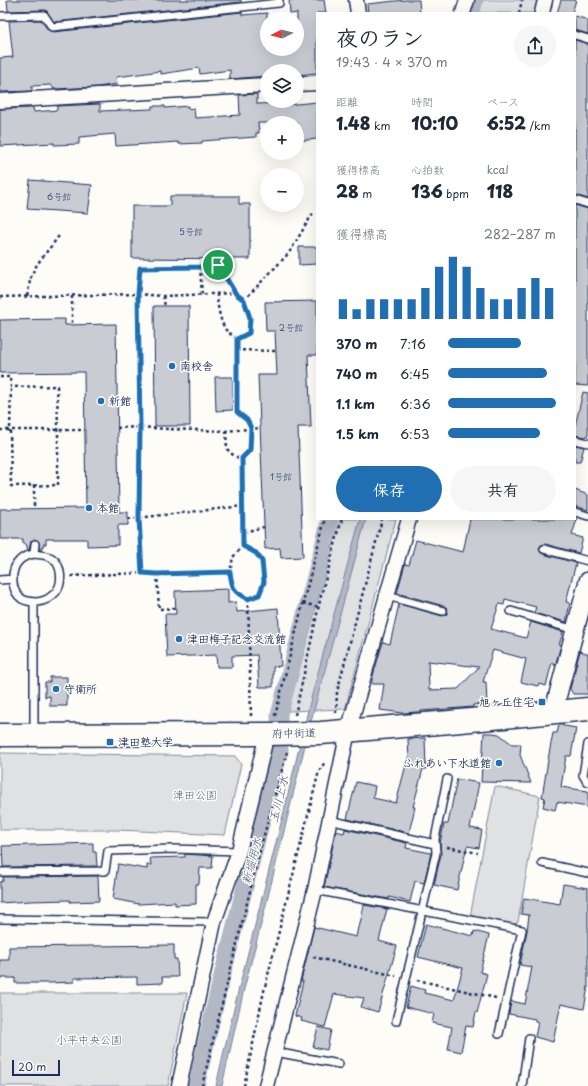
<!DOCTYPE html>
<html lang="ja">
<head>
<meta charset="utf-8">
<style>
	:root { --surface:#fff; --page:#f6f6f7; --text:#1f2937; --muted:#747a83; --accent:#1f6fb2 }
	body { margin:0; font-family:"Playpen Sans","Klee One",sans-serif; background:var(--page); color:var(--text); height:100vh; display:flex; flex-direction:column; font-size:15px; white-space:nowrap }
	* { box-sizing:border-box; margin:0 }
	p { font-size:13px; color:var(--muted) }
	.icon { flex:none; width:22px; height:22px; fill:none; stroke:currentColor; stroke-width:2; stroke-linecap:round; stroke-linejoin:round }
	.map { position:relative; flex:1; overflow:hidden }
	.panel { position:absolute; left:316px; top:12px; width:260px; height:508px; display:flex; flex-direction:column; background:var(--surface); border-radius:0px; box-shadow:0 4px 16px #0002 }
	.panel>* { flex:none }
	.needle { width:26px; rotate:264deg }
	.buttons { position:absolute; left:260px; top:12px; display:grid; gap:8px }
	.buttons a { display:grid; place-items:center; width:44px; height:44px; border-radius:50%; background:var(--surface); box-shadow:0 4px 16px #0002; font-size:20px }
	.scale { position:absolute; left:12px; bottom:10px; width:48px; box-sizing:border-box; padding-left:4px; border:2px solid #1b2f5e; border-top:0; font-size:11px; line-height:14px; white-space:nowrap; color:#1b2f5e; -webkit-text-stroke:3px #fdfcf7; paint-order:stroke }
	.pin { position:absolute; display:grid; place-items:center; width:34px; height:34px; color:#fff; margin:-17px; border:2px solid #fff; border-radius:50%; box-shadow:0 1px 4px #0007 }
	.round { display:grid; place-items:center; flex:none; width:42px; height:42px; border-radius:21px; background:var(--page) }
	.overview { display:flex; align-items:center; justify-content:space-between; height:68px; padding:0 20px }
	h1 { font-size:22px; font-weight:800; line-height:30px }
	.stats { display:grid; grid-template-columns:repeat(3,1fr); gap:6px; height:68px; padding:4px 20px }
	.stats div { display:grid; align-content:center }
	.stats b { font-size:17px; font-weight:800 }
	.stats small { font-size:11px; font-weight:400 }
	.stats p { font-size:11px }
	.chart { height:112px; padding:8px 20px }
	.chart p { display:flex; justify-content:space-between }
	.chart svg { width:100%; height:72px; margin-top:4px; stroke:var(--accent); stroke-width:6 }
	.button { display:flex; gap:8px; margin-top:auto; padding:8px 20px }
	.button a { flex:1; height:46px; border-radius:24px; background:var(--accent); color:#fff; font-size:16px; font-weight:800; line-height:46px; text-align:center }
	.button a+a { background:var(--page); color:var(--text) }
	ul { padding:0 20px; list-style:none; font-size:13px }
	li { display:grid; grid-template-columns:64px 48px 1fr; align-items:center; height:30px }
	li i { height:10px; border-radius:5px; background:var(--accent) }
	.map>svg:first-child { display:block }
</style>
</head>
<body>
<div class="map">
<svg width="588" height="1086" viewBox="0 0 588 1086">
	<rect width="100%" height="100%" fill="#fdfcf7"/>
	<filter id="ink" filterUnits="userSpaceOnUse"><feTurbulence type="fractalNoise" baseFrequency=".025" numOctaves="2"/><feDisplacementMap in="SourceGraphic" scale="8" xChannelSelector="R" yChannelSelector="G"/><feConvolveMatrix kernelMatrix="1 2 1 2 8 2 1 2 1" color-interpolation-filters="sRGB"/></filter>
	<g filter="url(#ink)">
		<!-- green -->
		<path fill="#e0e1e3" stroke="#7e88a0" d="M479,0H538L534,13H475Z
			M340,519H396L345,709L288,711Z
			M0,753L235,756L241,764L225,835L118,830H0Z
			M495,786L540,796L518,922L512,926L470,917Z
			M0,993H187L168,1086H0Z"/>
		<!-- water -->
		<path fill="#b3b8c5" stroke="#76819c" d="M360,519H366L311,721L264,913L244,989L222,1086H216L223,1055L239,988L283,815L310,702Z"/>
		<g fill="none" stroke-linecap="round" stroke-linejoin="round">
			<!-- canal -->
			<path stroke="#b3b8c5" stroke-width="17" d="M471,13L475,0
				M196,1086L220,984L280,750L279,715L330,519"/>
		</g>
		<!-- building -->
		<path fill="#c9ccd3" stroke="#1b2f5e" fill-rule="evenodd" d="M7,0H241V2L54,22L46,10L8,11Z
			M289,0H324L326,13H317V73L297,75V71H267V76L230,79V70L200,74L199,68L161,74V71L116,77L117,84L98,87L54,89L51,85L32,86V91L0,92V58L13,57L9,21L41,20L48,30L53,32L242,12V15L267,13V49H297V13L290,14Z
			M405,0H419L420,13H368L367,4Z
			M561,0H576L572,13H557Z
			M575,16L588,20V34L575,30Z
			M575,40L588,44V199L575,195Z
			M257,94V104L286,103V105L317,102V139L297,141V123H258L259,133H256V137L202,141V143L179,144L178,142L116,146L115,134L79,137V144L54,145V143L0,146V109L33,108L34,112L57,110V106L100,104V111L152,109V106H165V108L188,106V109L194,108L195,118L240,115L239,95Z
			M30,180L92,185L88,213L27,209Z
			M170,196H239V204H250V259L132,258V206H170Z
			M575,205L588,209V386L575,385Z
			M299,247H317V264L299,265Z
			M317,301V355H308L311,427H298L303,557L281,558L280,548L265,549L258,375H277L275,331H266L265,302Z
			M154,306H189L190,426H155Z
			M65,319V325L116,324L119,512H128V525H118V545L87,546V539H46V544H43V547H41V550H39V542L35,539L31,541L29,550H28L26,544H23V539H0V509L86,508L84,372L0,373V320Z
			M215,377H233V410L216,411Z
			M583,392L588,393V436H586V437L575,435V426Z
			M575,445L584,447L580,462H575Z
			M575,490L588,495V510L575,506Z
			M470,519H577L572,535L583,538L579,553L545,544L541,545L539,548L540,552L543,554L576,563L566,602L570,603L566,622L534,613L536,607L505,599L504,605L499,604L491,629L526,638L531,622L563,632L559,645H561L555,666L552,662L546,686L539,684L538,686L521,682L526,659L493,650L483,682H486L487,703L473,705V707L421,711V712H416L403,713L380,710L384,684H372V679L383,642L390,644L399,604L442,616L446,615L448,612L447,608L444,606L397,593L405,564L409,565L416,540L463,552ZM428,661L479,667L458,689L429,690Z
			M228,589V603L236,602L237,612L278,608L281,666L273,667V687H259L257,655L232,656V667H217L216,655L167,657L165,614H176L175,591Z
			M580,651L588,654V694H573L570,689Z
			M50,677H67V706H50V696L45,697V682H50Z
			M559,725L576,728L571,756H566L561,787L588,791V807L557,802L555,810L543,807L545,798L542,797L549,754L553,733H557Z
			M484,733H492L499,734L512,744H521L520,755L531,783L481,782Z
			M425,738L426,769H423L413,807H415L409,833L347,819L356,782L375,786L373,798L396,803L407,761H409L408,739Z
			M457,779L479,783L470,828L482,830L479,848L467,846L457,890L434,885L441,854L440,843L444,824H448Z
			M345,829L407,843L406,848L431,853L424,883L415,881L410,902L389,897V899L324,887L336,831L344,833Z
			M93,843V852H96L97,866L3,867L2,846Z
			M185,854L213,856L212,868H200L199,884H196V904L175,905V902L139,904L113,899L118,864L147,869V865H151L150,858L185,857Z
			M98,876L99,901L70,902V900L30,901L0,903V882L3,881V877Z
			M563,884L588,888V987L584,1009L561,1004L553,1042L535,1037L538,1022L535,1021V1019L509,1014L511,1001L525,1004L532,967L520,965L527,931L529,915L521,914L524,898L560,904Z
			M364,905L387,909L379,941L397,946L378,1012L361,1007L364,998L334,994L325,1027L301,1021L302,1018L295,1016L303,981H301L314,927L356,937L358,927L359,928Z
			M426,924L473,936L474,931L489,935L480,972L487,974L477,1013L476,1012L473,1027L466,1026L461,1052L448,1049L452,1027L432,1023L434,1014L406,1007L411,986L425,990L424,993L454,1000L463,968L418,957Z
			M174,945V959H177L178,977H162L163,983L137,984V977L74,978V982L49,983H15V978H0V960H9V947Z
			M318,1027L331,1030L327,1050L313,1047Z"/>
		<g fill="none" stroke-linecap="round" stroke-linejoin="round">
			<defs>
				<path id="service" d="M0,16L44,15L52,27L279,3V0
					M575,35L588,39
					M575,200L588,204
					M575,440L588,443
					M575,512L588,516
					M544,549L588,561
					M34,554C40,555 47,555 52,558C62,565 63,583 56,592C50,598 46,601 37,602C33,602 26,601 22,599C10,591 10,569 20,560C24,556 29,555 34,554L35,544
					M0,580L13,579
					M387,596L443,611
					M34,602V723
					M511,611L575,630
					M588,744L583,775L587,782H588
					M329,820L435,844
					M542,863L588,873
					M0,872L105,871L108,851L173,849L239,851
					M315,890L522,930L499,1034
					M0,919L214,922
					M396,1021L436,853L435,839L447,779
					M275,1052L339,1064
					M522,1086L529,1038"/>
				<path id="minor" d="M356,0L358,13
					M463,13L467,0
					M542,13L545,0
					M297,84L317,83
					M0,101L267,85
					M179,1086L214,922L239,851L267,734
					M266,1086L315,890L348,731L409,519"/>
				<path id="tertiary" d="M553,713L588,581"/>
				<path id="primary" d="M0,735L268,734L321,733L450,722L588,709"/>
			</defs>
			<!-- service casing -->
			<use href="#service" stroke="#1b2f5e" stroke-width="10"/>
			<!-- minor casing -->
			<use href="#minor" stroke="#1b2f5e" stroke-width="17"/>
			<!-- tertiary casing -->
			<use href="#tertiary" stroke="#1b2f5e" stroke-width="20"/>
			<!-- primary casing -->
			<use href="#primary" stroke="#1b2f5e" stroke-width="25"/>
			<!-- path -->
			<path stroke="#1b2f5e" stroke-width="2.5" stroke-dasharray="3 3" stroke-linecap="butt" d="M519,13L522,0
				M200,267L202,295
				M217,294C217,305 220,321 226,330C229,333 233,336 237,339
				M27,296C29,290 29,283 31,277C35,263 52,247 60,234
				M72,296V325
				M163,296L165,306
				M0,297L138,294L163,296L236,293
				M244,300L289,253L313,213
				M236,350L276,351
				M0,377H10L11,387L57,386L58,430V485L11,486L10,430L11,387
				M117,428L140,427L167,429L226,431L260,428
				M0,430H85
				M226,431L227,449L234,456L242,459
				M34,485V509
				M128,519L243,506
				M244,532L264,527
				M142,573L139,518L140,427L138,294L140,268L200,267L218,265L236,293L244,300L250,319L249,333L237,339V412L247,420L251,428L250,450L242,459L243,546L233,557L230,572L232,585L238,594L248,599L259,595L264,582L262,561L256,553L243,546
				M157,574L159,609L175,608
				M71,576L142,573L157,574L230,572
				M248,599L251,716
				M303,603L319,607
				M336,713L337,692L382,519
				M295,715L321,596L342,519
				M275,716L303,603L325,519
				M447,847L478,853
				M313,957L396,976
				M417,980L496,998
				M202,1086L261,846L287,752
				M244,1086L264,991L319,771L325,762"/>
			<!-- service -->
			<use href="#service" stroke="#fdfcf7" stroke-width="7"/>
			<!-- minor -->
			<use href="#minor" stroke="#fdfcf7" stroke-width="14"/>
			<!-- tertiary -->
			<use href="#tertiary" stroke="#fdfcf7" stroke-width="17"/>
			<!-- primary -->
			<use href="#primary" stroke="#fdfcf7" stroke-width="22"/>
		</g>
	</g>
	<g fill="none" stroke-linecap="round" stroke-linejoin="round" filter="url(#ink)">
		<defs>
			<path id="route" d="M218,265L236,294L244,300L250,318L249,333L237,339V412L247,420L251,428L250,450L242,458L243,546L256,553L262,561L264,582L259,595L248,599C233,592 232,588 230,572L157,574L142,573L139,518L140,427L138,294L140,268L200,267Z"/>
		</defs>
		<!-- route casing -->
		<use href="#route" stroke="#fff" stroke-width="8"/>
		<!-- route -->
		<use href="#route" stroke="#1f6fb2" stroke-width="5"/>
	</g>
	<!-- markers -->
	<g fill="#1f6fb2" stroke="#fdfcf7" stroke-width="1.5">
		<circle cx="172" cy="366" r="4"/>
		<circle cx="101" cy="401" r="4"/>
		<circle cx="89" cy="508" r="4"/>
		<circle cx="179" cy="639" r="4"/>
		<circle cx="56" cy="689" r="4"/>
		<rect x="538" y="698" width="8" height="8" rx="2"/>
		<rect x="106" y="738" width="8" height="8" rx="2"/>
		<circle cx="499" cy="763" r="4"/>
	</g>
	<g text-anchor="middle" stroke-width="3" stroke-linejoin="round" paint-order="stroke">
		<!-- number labels -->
		<g font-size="9" fill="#46567b">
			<text x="59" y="200">6号館</text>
			<text x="191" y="235">5号館</text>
			<text x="291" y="331">2号館</text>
			<text x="281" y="480">1号館</text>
		</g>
		<!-- poi labels -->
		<g font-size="11" font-weight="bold" fill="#1b2f5e" stroke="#fdfcf7" text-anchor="start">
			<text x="180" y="370">南校舎</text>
			<text x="109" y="405">新館</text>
			<text x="97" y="512">本館</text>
			<text x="187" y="643">津田梅子記念交流館</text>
			<text x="64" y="693">守衛所</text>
			<text x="534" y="706" text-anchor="end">旭ヶ丘住宅</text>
			<text x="118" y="746">津田塾大学</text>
			<text x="491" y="767" text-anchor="end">ふれあい下水道館</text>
		</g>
		<!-- street labels -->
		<g font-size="11" fill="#1b2f5e" stroke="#fdfcf7">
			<text transform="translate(294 733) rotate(-1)" y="4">府中街道</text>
		</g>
		<!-- park labels -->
		<g font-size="11" fill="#4c5c7f" stroke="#fdfcf7">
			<text x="195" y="799">津田公園</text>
			<text x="89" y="1044">小平中央公園</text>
		</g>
		<!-- water labels -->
		<g font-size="12" font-style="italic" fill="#49587d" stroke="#fdfcf7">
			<text transform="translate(279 799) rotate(-76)" y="4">玉川上水</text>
			<text transform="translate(252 861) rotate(-76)" y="4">新堀用水</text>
		</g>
	</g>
</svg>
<div class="buttons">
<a><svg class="needle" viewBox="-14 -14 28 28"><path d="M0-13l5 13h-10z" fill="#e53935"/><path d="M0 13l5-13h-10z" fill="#747a83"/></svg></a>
<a><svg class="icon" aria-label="layers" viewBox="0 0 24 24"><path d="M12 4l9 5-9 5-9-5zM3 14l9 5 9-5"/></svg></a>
<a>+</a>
<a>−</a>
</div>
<div class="scale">20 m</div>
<div class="pin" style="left:218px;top:265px;background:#1e9e55"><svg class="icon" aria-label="arrive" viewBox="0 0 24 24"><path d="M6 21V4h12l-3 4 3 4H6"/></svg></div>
<section class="panel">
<div class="overview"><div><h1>夜のラン</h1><p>19:43 · 4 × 370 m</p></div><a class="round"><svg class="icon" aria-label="share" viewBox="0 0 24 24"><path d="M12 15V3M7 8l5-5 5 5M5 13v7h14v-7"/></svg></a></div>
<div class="stats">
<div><p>距離</p><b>1.48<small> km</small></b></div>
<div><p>時間</p><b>10:10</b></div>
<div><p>ペース</p><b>6:52<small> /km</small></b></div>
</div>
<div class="stats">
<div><p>獲得標高</p><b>28<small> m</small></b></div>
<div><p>心拍数</p><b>136<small> bpm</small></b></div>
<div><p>kcal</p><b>118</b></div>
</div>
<div class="chart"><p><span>獲得標高</span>282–287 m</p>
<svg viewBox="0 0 160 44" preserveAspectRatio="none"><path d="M5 44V32M15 44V38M25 44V32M35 44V32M45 44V32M55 44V32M65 44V25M75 44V12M85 44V6M95 44V12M105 44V25M115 44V32M125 44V32M135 44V25M145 44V19M155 44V25"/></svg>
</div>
<ul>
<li><b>370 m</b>7:16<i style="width:68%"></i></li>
<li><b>740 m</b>6:45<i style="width:92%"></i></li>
<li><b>1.1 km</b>6:36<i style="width:100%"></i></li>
<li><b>1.5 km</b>6:53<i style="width:85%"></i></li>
</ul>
<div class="button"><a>保存</a><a>共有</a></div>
</section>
</div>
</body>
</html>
